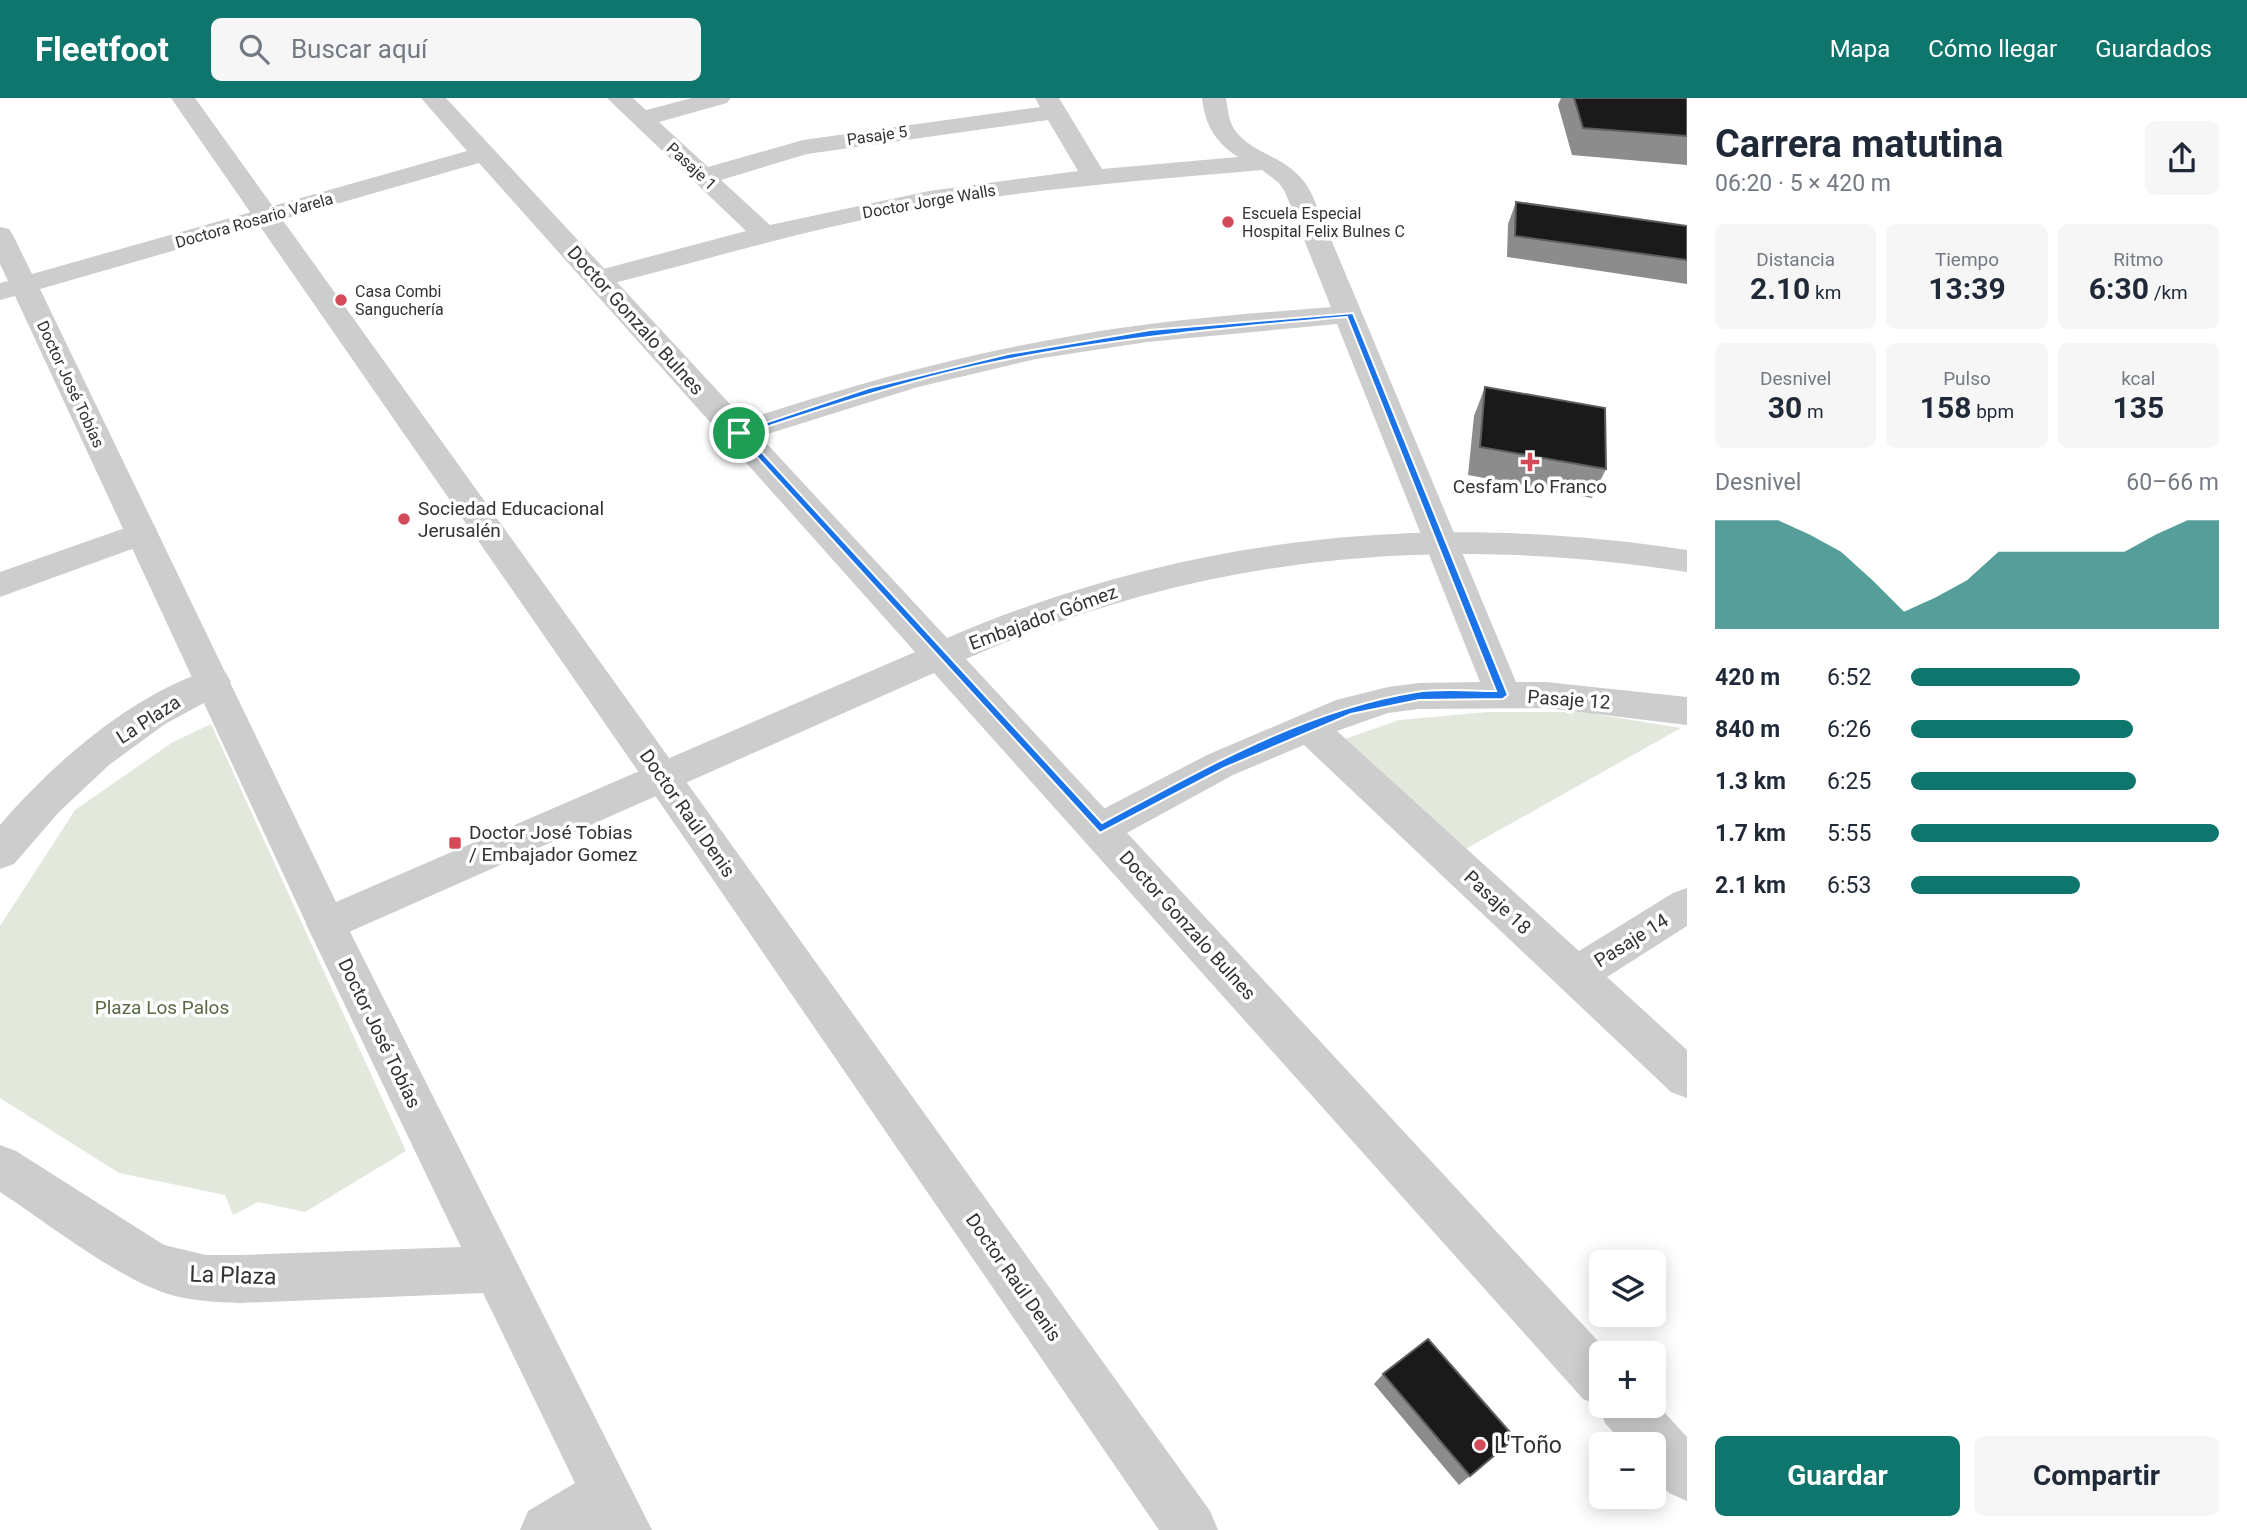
<!DOCTYPE html>
<html lang="es">
<head>
<meta charset="utf-8">
<style>
	:root { --surface:#fff; --page:#f6f6f7; --text:#1f2937; --muted:#747a83; --accent:#0f766e }
	body { margin:0; font-family:Roboto,sans-serif; background:var(--page); color:var(--text); height:100vh; display:flex; flex-direction:column; font-size:26px; white-space:nowrap }
	* { box-sizing:border-box; margin:0 }
	p { font-size:23px; color:var(--muted) }
	.icon { flex:none; width:38px; height:38px; fill:none; stroke:currentColor; stroke-width:2; stroke-linecap:round; stroke-linejoin:round }
	.map { position:relative; flex:1; overflow:hidden }
	.sheet { display:flex; flex-direction:column; background:var(--surface); width:560px }
	.sheet>* { flex:none }
	.controls { position:absolute; left:1589px; top:1152px; display:grid; gap:14px }
	.controls a { display:grid; place-items:center; width:77px; height:77px; border-radius:10px; background:var(--surface); box-shadow:0 4px 18px #0003; font-size:35px }
	.pin { position:absolute; display:grid; place-items:center; width:60px; height:60px; color:#fff; margin:-30px; border:4px solid #fff; border-radius:50%; box-shadow:0 2px 7px #0007 }
	.round { display:grid; place-items:center; flex:none; width:74px; height:74px; border-radius:10px; background:var(--page) }
	.summary { display:flex; align-items:center; justify-content:space-between; height:119px; padding:0 28px }
	h1 { font-size:38px; font-weight:700; line-height:52px }
	.metrics { display:grid; grid-template-columns:repeat(3,1fr); gap:10px; height:119px; padding:7px 28px }
	.metrics div { display:grid; align-content:center; border-radius:10px; background:var(--page); text-align:center }
	.metrics b { font-size:30px; font-weight:700 }
	.metrics small { font-size:19px; font-weight:400 }
	.metrics p { font-size:19px }
	.chart { height:196px; padding:14px 28px }
	.chart p { display:flex; justify-content:space-between }
	.chart svg { width:100%; height:126px; margin-top:7px; fill:var(--accent); opacity:.7 }
	.primary-button { display:flex; gap:14px; margin-top:auto; padding:14px 28px }
	.primary-button a { flex:1; height:80px; border-radius:10px; background:var(--accent); color:#fff; font-size:28px; font-weight:700; line-height:80px; text-align:center }
	.primary-button a+a { background:var(--page); color:var(--text) }
	ul { padding:0 28px; list-style:none; font-size:23px }
	li { display:grid; grid-template-columns:112px 84px 1fr; align-items:center; height:52px }
	li i { height:18px; border-radius:9px; background:var(--accent) }
	header { display:flex; align-items:center; gap:42px; box-sizing:border-box; height:98px; padding:0 35px; background:var(--accent); color:#fff }
	header strong { font-size:33px }
	nav { display:flex; gap:38px; margin-inline-start:auto; font-size:24px }
	.search { width:490px; height:63px; background:var(--page); display:flex; align-items:center; gap:18px; box-sizing:border-box; padding:0 24px; border-radius:10px; color:var(--muted); font-size:26px }
	main { display:flex; flex:1; min-height:0 }
	.map>svg:first-child { display:block }
</style>
</head>
<body>
<header>
<strong>Fleetfoot</strong>
<div class="search"><svg class="icon" aria-label="search" viewBox="0 0 24 24"><circle cx="10" cy="10" r="6"/><path d="M15 15l6 6"/></svg>Buscar aquí</div>
<nav><a>Mapa</a><a>Cómo llegar</a><a>Guardados</a></nav>
</header>
<main>
<div class="map">
<svg width="1687" height="1432" viewBox="0 0 1687 1432">
	<rect width="100%" height="100%" fill="#fff"/>
	<!-- green -->
	<path fill="#e3e8dd" d="M1488,614H1582L1681,630L1462,753L1339,643L1399,622Z
		M211,626L406,1053L305,1114L258,1104L233,1117L225,1097L119,1075L0,1000V828L75,712L173,644Z"/>
	<g fill="none" stroke-linecap="round" stroke-linejoin="round">
		<!-- minor -->
		<path fill="#cdcdcd" fill-rule="evenodd" d="M171,0H195L1210,1413L1218,1432H1159L683,738Z
			M607,0H633L646,12L692,0H731L727,5L659,24L708,69L803,42L1040,9L1035,0H1059L1102,71L1238,59C1215,44 1205,27 1202,0H1226C1228,11 1228,21 1234,31C1254,60 1295,57 1313,99C1381,259 1448,421 1516,584H1546L1687,599V627L1546,610L1419,611L1388,615L1337,633L1579,853L1673,795L1687,790V828L1607,879L1687,952V1000L1671,994L1304,647L1233,677L1114,742L1100,746L1086,742L1081,731L1086,720L1207,657L1336,602L1388,589L1419,585L1480,584L1337,226L1147,244L1036,261L918,289L739,345L728,342L724,335L728,328C842,289 958,257 1077,237C1161,222 1246,216 1331,209L1285,94L1279,85L1262,72C1137,83 1011,92 887,117C789,136 695,165 598,189L588,187L584,181L588,175L746,133ZM1048,22L1078,73L929,93L770,127L721,82L807,56Z
			M142,424L154,427L158,435L154,443L0,499V474Z
			M213,571L226,575L231,584L226,593L165,626L109,667L59,714L14,766L0,771V727C53,665 133,595 213,571Z
			M326,809L340,814L652,1432H520L528,1413L575,1385L483,1195L239,1205C217,1204 196,1203 175,1198C121,1184 48,1125 0,1094V1047L16,1053L164,1147L206,1157H239L461,1149L306,826L312,814Z"/>
		<!-- tertiary -->
		<path fill="#cdcdcd" fill-rule="evenodd" d="M421,0H446L947,540C1187,437 1429,413 1687,452V474C1435,435 1201,457 966,561L1609,1255H1601V1307H1654V1303L1687,1339V1403L1669,1395L1654,1379V1346H1624L1605,1325L1598,1307L1583,1301L934,575L340,838L326,843L312,838L15,198L0,202V185L8,183L0,166V129L9,131L13,137L32,176L467,53ZM479,65L915,554L336,804L40,191Z"/>
	</g>
	<!-- wall -->
	<path fill="#8c8c8c" d="M1561,0H1687V67L1572,57L1558,7Z
		M1516,104L1687,128V186L1507,159L1508,126Z
		M1485,289L1606,371L1592,400L1468,377L1474,318Z
		M1383,1276L1515,1340L1459,1387L1374,1286Z"/>
	<!-- building -->
	<path fill="#1a1a1a" stroke="#5f5f5f" stroke-width="2" d="M1574,0H1687V38L1583,30Z
		M1516,104L1687,128V162L1515,138Z
		M1485,289L1605,310L1606,371L1480,349Z
		M1428,1241L1515,1340L1470,1378L1383,1276Z"/>
	<!-- route -->
	<path fill="#1a73e8" stroke="#fff" stroke-width="2" fill-rule="evenodd" d="M1353,215L1508,597L1503,601L1419,602L1351,616L1224,670L1100,735L735,335L869,290L1008,256L1150,232ZM1347,219L1496,593C1470,593 1442,590 1416,594C1304,612 1201,672 1102,725L745,336C833,307 920,278 1010,261C1122,239 1234,229 1347,219Z"/>
	<!-- markers -->
	<g fill="#d34b58" stroke="#fff" stroke-width="2.5">
		<circle cx="1228" cy="124" r="7"/>
		<circle cx="341" cy="202" r="7"/>
		<path d="M1526.5 353.5h7v7h7v7h-7v7h-7v-7h-7v-7h7z"/>
		<circle cx="404" cy="421" r="7"/>
		<rect x="448" y="738" width="14" height="14" rx="3.5"/>
		<circle cx="1480" cy="1347" r="7"/>
	</g>
	<g text-anchor="middle" stroke-width="7" stroke-linejoin="round" paint-order="stroke">
		<!-- far-street labels -->
		<g font-size="16" fill="#333" stroke="#fff">
			<text transform="translate(877 37) rotate(-8)" y="6">Pasaje 5</text>
			<text transform="translate(692 68) rotate(43)" y="6">Pasaje 1</text>
			<text transform="translate(929 103) rotate(-10)" y="6">Doctor Jorge Walls</text>
			<text transform="translate(254 122) rotate(-16)" y="6">Doctora Rosario Varela</text>
			<text transform="translate(71 286) rotate(65)" y="6">Doctor José Tobías</text>
		</g>
		<!-- far-poi labels -->
		<g font-size="16" fill="#333" stroke="#fff" text-anchor="start">
			<text x="1242" y="121">Escuela Especial<tspan x="1242" dy="18">Hospital Felix Bulnes C</tspan></text>
			<text x="355" y="199">Casa Combi<tspan x="355" dy="18">Sanguchería</tspan></text>
		</g>
		<!-- street labels -->
		<g font-size="19" fill="#333" stroke="#fff">
			<text transform="translate(636 222) rotate(48)" y="7">Doctor Gonzalo Bulnes</text>
			<text transform="translate(1043 519) rotate(-20)" y="7">Embajador Gómez</text>
			<text transform="translate(1569 601) rotate(4)" y="7">Pasaje 12</text>
			<text transform="translate(148 621) rotate(-33)" y="7">La Plaza</text>
			<text transform="translate(688 715) rotate(55)" y="7">Doctor Raúl Denis</text>
			<text transform="translate(1498 804) rotate(43)" y="7">Pasaje 18</text>
			<text transform="translate(1188 827) rotate(48)" y="7">Doctor Gonzalo Bulnes</text>
			<text transform="translate(1631 842) rotate(-32)" y="7">Pasaje 14</text>
			<text transform="translate(380 935) rotate(64)" y="7">Doctor José Tobías</text>
			<text transform="translate(1014 1179) rotate(55)" y="7">Doctor Raúl Denis</text>
		</g>
		<!-- poi labels -->
		<g font-size="19" fill="#333" stroke="#fff" text-anchor="start">
			<text x="1530" y="395" text-anchor="middle">Cesfam Lo Franco</text>
			<text x="418" y="417">Sociedad Educacional<tspan x="418" dy="22">Jerusalén</tspan></text>
			<text x="469" y="741">Doctor José Tobias<tspan x="469" dy="22">/ Embajador Gomez</tspan></text>
		</g>
		<!-- park labels -->
		<g font-size="19" fill="#576a44" stroke="#fff">
			<text x="162" y="916">Plaza Los Palos</text>
		</g>
		<!-- near-street labels -->
		<g font-size="23" fill="#333" stroke="#fff">
			<text transform="translate(233 1177) rotate(2)" y="8">La Plaza</text>
		</g>
		<!-- near-poi labels -->
		<g font-size="23" fill="#333" stroke="#fff" text-anchor="start">
			<text x="1494" y="1355">L'Toño</text>
		</g>
	</g>
</svg>
<div class="controls">
<a><svg class="icon" aria-label="layers" viewBox="0 0 24 24"><path d="M12 4l9 5-9 5-9-5zM3 14l9 5 9-5"/></svg></a>
<a>+</a>
<a>−</a>
</div>
<div class="pin" style="left:739px;top:335px;background:#1e9e55"><svg class="icon" aria-label="arrive" viewBox="0 0 24 24"><path d="M6 21V4h12l-3 4 3 4H6"/></svg></div>
</div>
<section class="sheet">
<div class="summary"><div><h1>Carrera matutina</h1><p>06:20 · 5 × 420 m</p></div><a class="round"><svg class="icon" aria-label="share" viewBox="0 0 24 24"><path d="M12 15V3M7 8l5-5 5 5M5 13v7h14v-7"/></svg></a></div>
<div class="metrics">
<div><p>Distancia</p><b>2.10<small> km</small></b></div>
<div><p>Tiempo</p><b>13:39</b></div>
<div><p>Ritmo</p><b>6:30<small> /km</small></b></div>
</div>
<div class="metrics">
<div><p>Desnivel</p><b>30<small> m</small></b></div>
<div><p>Pulso</p><b>158<small> bpm</small></b></div>
<div><p>kcal</p><b>135</b></div>
</div>
<div class="chart"><p><span>Desnivel</span>60–66 m</p>
<svg viewBox="0 0 160 44" preserveAspectRatio="none"><path d="M0 44V6L10 6L20 6L30 11L40 17L50 27L60 38L70 33L80 27L90 17L100 17L110 17L120 17L130 17L140 11L150 6L160 6V44z"/></svg>
</div>
<ul>
<li><b>420 m</b>6:52<i style="width:55%"></i></li>
<li><b>840 m</b>6:26<i style="width:72%"></i></li>
<li><b>1.3 km</b>6:25<i style="width:73%"></i></li>
<li><b>1.7 km</b>5:55<i style="width:100%"></i></li>
<li><b>2.1 km</b>6:53<i style="width:55%"></i></li>
</ul>
<div class="primary-button"><a>Guardar</a><a>Compartir</a></div>
</section>
</main>
</body>
</html>
